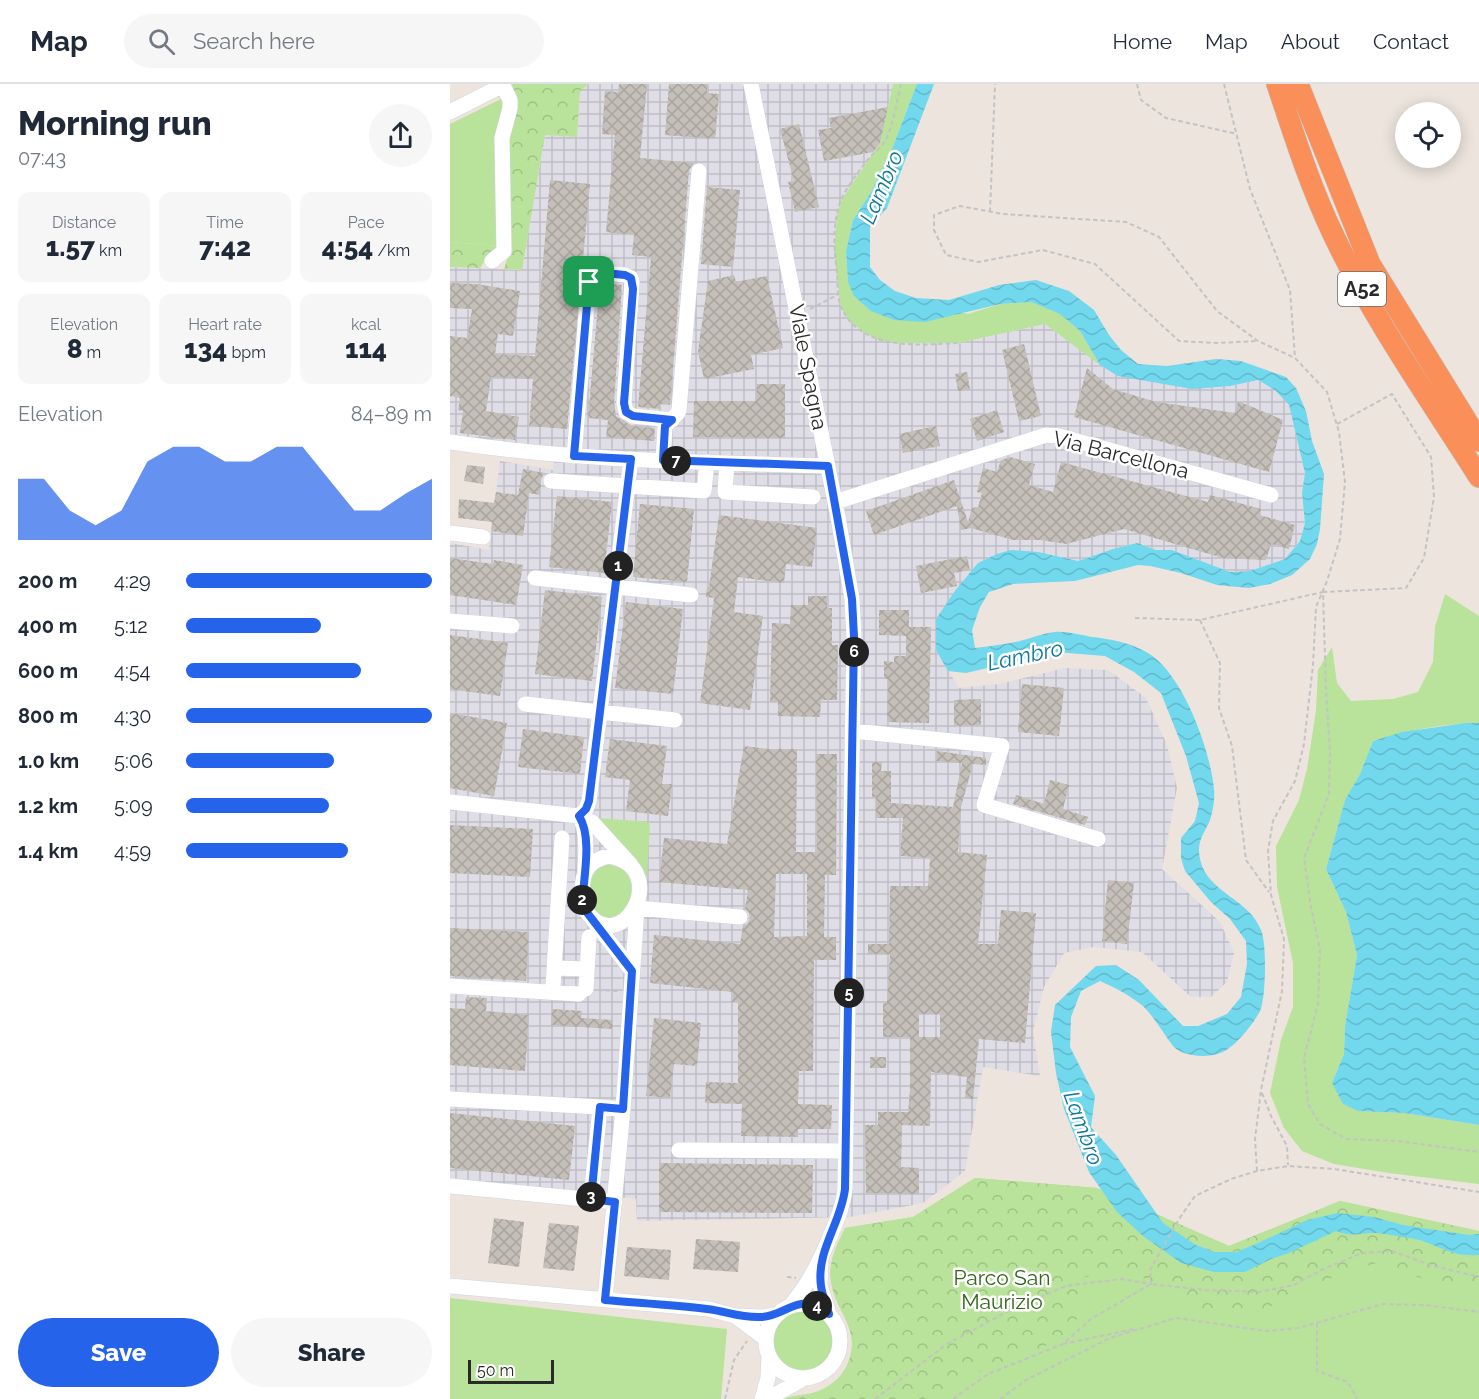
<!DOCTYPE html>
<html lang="en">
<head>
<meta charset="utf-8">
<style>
	:root { --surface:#fff; --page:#f6f6f7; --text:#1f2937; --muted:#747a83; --line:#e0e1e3; --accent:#2563eb }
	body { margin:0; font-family:Raleway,sans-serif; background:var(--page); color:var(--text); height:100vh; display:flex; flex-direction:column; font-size:22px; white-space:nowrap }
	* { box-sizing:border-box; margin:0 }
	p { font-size:20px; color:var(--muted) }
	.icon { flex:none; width:33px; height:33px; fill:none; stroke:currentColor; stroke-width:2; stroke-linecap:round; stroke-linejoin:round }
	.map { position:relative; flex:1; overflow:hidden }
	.drawer { display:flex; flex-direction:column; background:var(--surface); width:450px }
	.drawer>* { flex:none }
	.buttons { position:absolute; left:945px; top:18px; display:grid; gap:12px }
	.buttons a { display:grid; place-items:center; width:66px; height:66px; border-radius:50%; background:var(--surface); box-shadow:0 3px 15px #0003; font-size:30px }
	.scale { position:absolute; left:18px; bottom:15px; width:86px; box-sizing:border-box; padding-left:6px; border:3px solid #2a2a2a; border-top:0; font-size:16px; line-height:21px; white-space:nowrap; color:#2a2a2a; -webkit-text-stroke:4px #fff; paint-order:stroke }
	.pin { position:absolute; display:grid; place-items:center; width:51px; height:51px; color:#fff; margin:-26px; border-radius:12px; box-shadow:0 3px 9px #0006 }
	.km { position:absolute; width:30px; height:30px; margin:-15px; border-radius:50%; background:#222; color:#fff; font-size:16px; line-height:30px; text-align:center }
	.round { display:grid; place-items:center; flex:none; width:63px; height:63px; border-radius:32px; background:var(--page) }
	.summary { display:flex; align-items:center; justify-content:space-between; height:102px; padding:0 18px }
	h1 { font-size:33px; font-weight:800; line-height:45px }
	.metrics { display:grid; grid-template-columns:repeat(3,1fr); gap:9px; height:102px; padding:6px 18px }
	.metrics div { display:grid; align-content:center; border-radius:12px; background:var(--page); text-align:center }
	.metrics b { font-size:26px; font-weight:800 }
	.metrics small { font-size:16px; font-weight:400 }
	.metrics p { font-size:16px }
	.chart { height:168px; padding:12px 18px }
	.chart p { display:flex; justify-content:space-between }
	.chart svg { width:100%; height:108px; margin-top:6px; fill:var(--accent); opacity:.7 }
	.primary-button { display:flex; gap:12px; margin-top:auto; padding:12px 18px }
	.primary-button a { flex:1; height:69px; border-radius:36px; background:var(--accent); color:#fff; font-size:24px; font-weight:800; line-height:69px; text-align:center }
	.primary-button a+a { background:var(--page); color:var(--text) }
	ul { padding:0 18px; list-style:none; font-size:20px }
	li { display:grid; grid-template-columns:96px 72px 1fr; align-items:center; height:45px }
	li i { height:15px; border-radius:8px; background:var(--accent) }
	header { display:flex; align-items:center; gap:36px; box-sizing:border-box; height:84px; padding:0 30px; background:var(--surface); border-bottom:2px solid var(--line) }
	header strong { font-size:28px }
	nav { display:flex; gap:33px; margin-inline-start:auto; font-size:21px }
	.search { width:420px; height:54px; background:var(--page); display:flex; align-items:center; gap:15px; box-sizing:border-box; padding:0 21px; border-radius:33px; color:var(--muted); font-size:22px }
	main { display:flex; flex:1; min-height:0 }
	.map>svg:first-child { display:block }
</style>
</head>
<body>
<header>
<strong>Map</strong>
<div class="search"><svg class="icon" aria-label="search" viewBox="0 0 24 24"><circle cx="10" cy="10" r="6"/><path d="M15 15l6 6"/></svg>Search here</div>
<nav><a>Home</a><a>Map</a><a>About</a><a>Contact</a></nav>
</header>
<main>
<section class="drawer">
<div class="summary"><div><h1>Morning run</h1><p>07:43</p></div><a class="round"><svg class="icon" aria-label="share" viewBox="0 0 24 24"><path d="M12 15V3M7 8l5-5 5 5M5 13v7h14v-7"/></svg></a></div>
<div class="metrics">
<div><p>Distance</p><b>1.57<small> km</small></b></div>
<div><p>Time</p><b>7:42</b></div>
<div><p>Pace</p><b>4:54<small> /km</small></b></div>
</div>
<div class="metrics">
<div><p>Elevation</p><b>8<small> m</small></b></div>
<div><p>Heart rate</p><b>134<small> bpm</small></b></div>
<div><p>kcal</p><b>114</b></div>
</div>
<div class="chart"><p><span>Elevation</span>84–89 m</p>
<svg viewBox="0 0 160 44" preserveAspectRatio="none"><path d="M0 44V19L10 19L20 32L30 38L40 32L50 12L60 6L70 6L80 12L90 12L100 6L110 6L120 19L130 32L140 32L150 25L160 19V44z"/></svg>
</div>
<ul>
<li><b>200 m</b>4:29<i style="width:100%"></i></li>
<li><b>400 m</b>5:12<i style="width:55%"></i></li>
<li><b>600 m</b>4:54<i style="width:71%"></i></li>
<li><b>800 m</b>4:30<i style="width:100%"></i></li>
<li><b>1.0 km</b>5:06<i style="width:60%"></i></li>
<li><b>1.2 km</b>5:09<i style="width:58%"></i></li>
<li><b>1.4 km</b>4:59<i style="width:66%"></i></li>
</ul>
<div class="primary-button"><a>Save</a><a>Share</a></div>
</section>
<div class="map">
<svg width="1029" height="1315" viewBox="0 0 1029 1315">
	<defs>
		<pattern id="industrial-grid" width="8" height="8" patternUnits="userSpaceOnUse" patternTransform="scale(1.5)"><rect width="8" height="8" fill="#dfdde5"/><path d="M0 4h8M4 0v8" fill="none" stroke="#c0bec5"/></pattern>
		<pattern id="forest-crowns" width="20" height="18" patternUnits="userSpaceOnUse" patternTransform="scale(1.5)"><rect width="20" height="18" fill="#b9e29a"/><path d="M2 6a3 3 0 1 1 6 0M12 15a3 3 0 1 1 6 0" fill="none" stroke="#9fc285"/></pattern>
		<pattern id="water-waves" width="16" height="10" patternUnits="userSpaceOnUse" patternTransform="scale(1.5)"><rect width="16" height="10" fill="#71d8ed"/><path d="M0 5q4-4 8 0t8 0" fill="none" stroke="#62bacb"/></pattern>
		<pattern id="building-cross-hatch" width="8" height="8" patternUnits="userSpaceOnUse" patternTransform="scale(1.5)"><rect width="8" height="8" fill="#c4bfb8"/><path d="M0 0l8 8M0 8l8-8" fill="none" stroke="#a9a49e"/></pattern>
	</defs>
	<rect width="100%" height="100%" fill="#ece4dd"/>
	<!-- industrial -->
	<path fill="url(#industrial-grid)" d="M138,0H443L430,59L392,115L387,131L384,170L391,224L508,259L595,240L669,292L780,302L808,296L825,306L839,321L855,389L852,409L855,439L850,457L835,475L800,487L780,488L722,466H706L687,459L663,465L628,477L610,473L561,466L486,566L509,604L549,600L615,584L658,586L696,614L717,661L727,704L712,785L770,838L784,869L777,898L761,913H741L692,868L644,863L614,869L594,903L583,948L590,992L533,983L515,1087L473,1119L400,1133L187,1137L186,1115L0,1094V459L39,466L50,377L103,386L104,368L0,352V183L72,186L95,51L127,53L130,8Z"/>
	<!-- green -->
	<path fill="#b9e29a" d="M443,0H467L442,65L420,110L403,136L396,167L398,198L518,230L550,220L581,218L610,230L630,247L650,281L595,240L508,259H449L430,257L415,249L399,236L391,224L384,170L387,131L392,115L430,59Z
		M53,14L49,162L0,158V40Z
		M995,510L1029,532V639C994,639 957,647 923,657L910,690L895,716L876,785L896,828L907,871L895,942L894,970L882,999L908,1027L954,1029L1029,1041V1100L939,1089L884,1080L852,1067L834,1044L820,1009L831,956L843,923V879L827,803L826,762L849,716L857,685L866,627L868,586L882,563L887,599L901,617L943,615L968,608L983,578L985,543Z
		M147,734L200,738L197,793Z
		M159,780L176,786L182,800L180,821L176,828L159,834L152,833L139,820C139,800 136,787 159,780Z
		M525,1094L647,1104L779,1162L890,1117L1029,1147V1315H333C346,1310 361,1312 373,1305C385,1299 393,1291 398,1279C412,1243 385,1229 381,1197C378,1178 387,1161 395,1144L463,1133Z
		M0,1214L277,1245L271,1315H0Z
		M322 1257a31 31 0 1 1 62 0a31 31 0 1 1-62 0Z"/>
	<!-- forest -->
	<path fill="url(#forest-crowns)" d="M58,0H138L130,8L127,53L95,51L72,186L54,185L59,169Z
		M0,158L49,162L39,170L30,184L0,183Z
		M525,1094L647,1104L779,1162L890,1117L1029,1147V1203L971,1194L926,1179L894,1189L852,1206L804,1231L745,1223L719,1206L682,1189L646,1191L625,1195C627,1204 630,1214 630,1222C626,1276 523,1269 495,1315H333C346,1310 361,1312 373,1305C385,1299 393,1291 398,1279C412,1243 385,1229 381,1197C378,1178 387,1161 395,1144L463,1133Z"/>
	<!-- water -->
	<path fill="url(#water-waves)" d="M467,0H484L437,124L420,143V183L430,196L445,207L466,214L499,216L549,201L586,196L619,207L644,226L659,251L671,266L688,280L717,282L766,275L791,277L836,293L846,304L856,327L862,357L874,390L870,445L867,460L860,475L842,491L820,500L799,504L767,501L731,489L700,482L688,481L625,497L563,500L539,508L530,523L522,546L525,564C540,562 555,560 570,557C582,554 594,549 605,548C617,547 630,551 642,553C661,555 681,559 698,569C733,590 760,665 764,705C765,713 763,728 760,736C756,746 749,754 749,766C750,808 798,812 811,846C817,859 816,913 810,927C804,939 784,965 770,969C757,974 733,973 723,962C713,949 705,934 693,922C679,911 666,904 650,897L631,907L621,933L620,963L645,1012L641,1043L666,1071L713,1139L746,1161L765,1168H786L806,1160L857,1136L888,1129L924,1133L953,1141L1019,1151L1029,1150V1171C997,1173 988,1159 960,1154C950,1153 938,1150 927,1149C909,1148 906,1154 886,1147L839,1169L821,1175L795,1188H764L731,1179L693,1152L667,1128L639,1088L614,1025L606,989L601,948L605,921L646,882L666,881L689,896L733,942H748L777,930L791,913L797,880L796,857L780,835L761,818L735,787L731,774V754L745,737L749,719L736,672L711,609L684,588L655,572L606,568L516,589L498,587L486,566V535L504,508L528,479L547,470L561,466L588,468L628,477L663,465L687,459L706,466H722L780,488L800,487L835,475L850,457L855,439L852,409L855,389L839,321L825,306L808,296L780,302L742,305L668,292L650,281L630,247L610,230L581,218L550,220L475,238L444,236L421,227L404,212L398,198L396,167L403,136L420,110L442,65Z
		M1016,639H1029V1041L954,1029L908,1027L893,1020L882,999L894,970L895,942L907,871L896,828L876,785L895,716L910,690L923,657L952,648Z"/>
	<!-- building -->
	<path fill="url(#building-cross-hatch)" fill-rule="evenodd" d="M169,0H197L190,74L244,79L239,86L220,321L210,320V325L188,323L201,173L182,171L184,151L156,148L165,51L152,50L155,7L168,8Z
		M219,0H257V9L269,10L265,55L215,51Z
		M438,23L430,59L423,68L374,77L368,46L381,44L379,34Z
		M349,40L369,123L345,128L338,98L344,97L330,45Z
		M100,96L140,100L117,345L79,342L83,295L41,293L36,327L69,333L65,356L10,349L13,327L8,326L10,314L0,312V252L17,254L22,225L0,224V199L26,200L70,207L63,252L48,250L45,270L85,272Z
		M257,103L290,106L283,183L251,180Z
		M284,191L286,198L317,192L333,264L301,271L304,285L254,295L248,267L258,197Z
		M150,198L172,201L164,318L166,332L182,342L205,344L204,357L156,353L158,336L138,334Z
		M574,260L591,332L569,337L552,266Z
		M637,284L663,305L706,318L785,329L788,317L833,336L819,388L624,333Z
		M517,288L520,305L508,307L505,290Z
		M307,300H335V354L243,353L244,317H306Z
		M547,326L554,348L527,357L520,335Z
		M486,342L490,362L453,369L449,350Z
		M560,373L585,380L579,401L603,408L611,378L758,418L760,411L811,425L809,431L845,441L839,465L821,460L816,476L773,474L674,445L616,460L590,456H563L521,444L511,446L507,422L424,451L416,427L504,396L518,438L522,424L528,423L532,409L527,408L533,384L547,388L551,376Z
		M17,381L35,383L33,400L14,397Z
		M73,385L94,389L91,396L90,411L79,409L73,452L41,447L42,438L8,434L9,415L44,419L46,408L68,411Z
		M107,412L162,418L154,489L99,483Z
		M190,420L244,425L237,498L183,493Z
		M269,431L367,444L362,483L336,480L334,499L288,493L284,528L313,532L300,626L250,619L264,514L256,513L257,503H259Z
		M517,472L520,486L504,489L507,502L471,509L466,482Z
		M0,474L43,480L44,476L73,481L66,521L0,511Z
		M95,506L152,513L142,597L85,590Z
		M358,512H377V524H382V561H388L387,616H371L370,633L328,632V618H320L322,539L340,540L341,521H358Z
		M176,518L233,525L223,610L165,604Z
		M429,526H459V543H481L479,639L437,638L438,595H434V577L444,578V572H456V552L429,551Z
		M0,551L58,559L50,612L0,605Z
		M572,600L614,604L609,652L568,648Z
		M531,615V641L504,642V616Z
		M0,629L57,639L44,712L0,704Z
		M73,645L134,653L130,690L68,683Z
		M160,655L217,662L212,700H222L218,732L176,727L180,696L155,693Z
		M294,662L318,665H347L346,768H367L366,670H387L386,791H375L374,853H386V876H364L363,987H349L348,1020L382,1021L381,1045H348V1053L291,1052L292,1020L255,1019L256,998L288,999V918H282L283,908L200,899L204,851L290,860L293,842L298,839L300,834L299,829L295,825L298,806L209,798L214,754L277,760ZM326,790H357V852L324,853Z
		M487,667L536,674V681L523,680L511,723L508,768L537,771L528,860H548L551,826L586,829L575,959L529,955L523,1015L515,1014L517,993L481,988L480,1042L452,1041L451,1083L469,1084V1110L416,1109L415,1041H428V1028H458L460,1006V953H433V919H437L440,870H418V860H439L440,802H478L480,774L450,772L453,734H426V713H422V678H432L431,687H441V719L503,723L512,679L486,677ZM469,930H490V953H469Z
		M600,696L619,701L613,725L638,733L635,741L563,720L566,711L594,720Z
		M0,741L83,745L80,793L0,789Z
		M658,796L684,799L677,860L652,857Z
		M0,844L79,848L76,897L0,892Z
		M16,913L37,914L36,927L79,931L75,987L0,981V924L15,925Z
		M102,925L132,927L131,934L163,936L162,945L101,941Z
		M204,934L251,939L247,982L224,980L220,1014L196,1012Z
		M420,973H436V984H420Z
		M0,1029L125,1042L119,1096L0,1084Z
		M209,1079L363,1081L362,1129L209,1128Z
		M44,1134L74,1138L69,1183L38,1179Z
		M99,1139L129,1142L124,1187L93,1184Z
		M246,1155L290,1158L288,1188L243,1185Z
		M177,1163L221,1166L219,1196L174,1192Z"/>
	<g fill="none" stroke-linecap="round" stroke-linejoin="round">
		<defs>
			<path id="minor" d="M301,0L388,433L402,515L404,553L395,1105C393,1124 386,1138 379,1155C368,1181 359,1199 341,1221
				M0,28L53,1L60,16V24L52,54L54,167L42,177
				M0,358C125,377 252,378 378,382
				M124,372L139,198L141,190L145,188L175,191L181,194L182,198L174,319L176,328L183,332L222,336
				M213,376L215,342L228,329L229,326L249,87
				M277,379L275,408L363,413
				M101,397L254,407L257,378
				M385,418L596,351L609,352L821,411
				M0,449L33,453
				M85,494L241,511
				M0,537L62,542
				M75,620L225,636
				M403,647L552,662L534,721L648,755
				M0,718L129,732L142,738L181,781
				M129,732L136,725L139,717L181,375
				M129,732C139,748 135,770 135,789
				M159,772C225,783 169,884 132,821C132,798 130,778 159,772Z
				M143,836L182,887
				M105,884L137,885
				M0,902L129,910
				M103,903L112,754
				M136,905L139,853
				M0,1015L150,1023
				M229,1066L396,1067
				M0,1102L165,1118
				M141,1115L150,1023L173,1025
				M371,1180L370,1201L379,1230
				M0,1202L259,1225L285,1232L316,1255
				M155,1216L173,1025L187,824L290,833
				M316 1257a37 37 0 1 1 74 0a37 37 0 1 1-74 0Z
				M285,1232L312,1233L326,1231
				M312,1315L318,1294L319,1272
				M322,1315L328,1309L355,1294"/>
			<path id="highway" d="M827,0C844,51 860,102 883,150C923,235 979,314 1029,393
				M848,0L920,180L1029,357"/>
		</defs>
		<!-- minor casing -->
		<use href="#minor" stroke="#d2d7e3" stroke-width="16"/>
		<!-- highway casing -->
		<use href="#highway" stroke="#c3c3c3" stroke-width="22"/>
		<!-- path -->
		<path stroke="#c3c3c3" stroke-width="2" stroke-dasharray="4.5 3" stroke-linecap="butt" d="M451,0C447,17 443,42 435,57C431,64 424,68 419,74C411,84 396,104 391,116C382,139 384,165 387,189C388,200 387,216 392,225C412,267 470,261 508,259
			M687,0L691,16L716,34L787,50
			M774,0L800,105L840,206L845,274
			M540,128L545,0
			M360,225L389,210
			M887,340L942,310L981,373L984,413L974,474L956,504L873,508L876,606L880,669L879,710L854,774L861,823L870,866L868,920L854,974L858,1020L870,1040L896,1055L948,1057L1029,1068
			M685,534L750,536L873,508
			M750,536L770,579L769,624L782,662L796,776L819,808
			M148,906L169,907
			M812,1009L821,1032L837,1062L838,1081
			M807,1087L805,1055L811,1006L832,907L834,855L821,811L818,767L823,737L845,697L854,660L863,581L866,523L877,497L890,455L895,398L889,348L877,308L845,274L808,257L767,227L709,153L676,138L553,130L510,122L484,131V146L496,171L528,178L593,166L645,180L729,257L767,259L808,257
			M337,1193L346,1194
			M867,1239V1287L898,1298L907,1315
			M613,1260L684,1245
			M275,1315L284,1276L297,1257
			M425,1315L497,1260L562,1225L616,1202L671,1195L701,1200L700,1186L729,1135L745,1112L781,1095L807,1087L838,1082L884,1085L1029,1108
			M503,1315L538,1290L613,1260L641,1235L701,1200L755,1206L810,1208L844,1201L871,1186L912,1169L942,1167L980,1181L1029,1193
			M550,1315L576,1296L660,1254L726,1234L816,1247L848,1244L933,1220L975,1221L1029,1228"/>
		<!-- minor -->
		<use href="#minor" stroke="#fff" stroke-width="15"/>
		<!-- highway -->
		<use href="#highway" stroke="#fb8f59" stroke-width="21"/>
	</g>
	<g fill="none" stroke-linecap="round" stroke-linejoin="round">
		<defs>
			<path id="route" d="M145,188L175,191L181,194L183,205L174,319L176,328L183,332L222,336L215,342L213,376L378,382L402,515L404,553L395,1105C391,1139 366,1167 371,1202C372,1211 376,1221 379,1230C349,1205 338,1232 311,1233C290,1234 276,1227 257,1225C223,1221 189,1219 155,1216L165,1118L141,1115L150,1023L173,1025L182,887L132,822C133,796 143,754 129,732L136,725L139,717L181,375L124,372L139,198L141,190Z"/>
		</defs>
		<!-- route casing -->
		<use href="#route" stroke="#fff" stroke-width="12"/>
		<!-- route -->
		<use href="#route" stroke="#2563eb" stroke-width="8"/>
	</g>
	<g text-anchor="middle" stroke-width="5" stroke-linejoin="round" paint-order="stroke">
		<!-- shield labels -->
		<rect fill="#fff" stroke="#6a6a6a" stroke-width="1.5" x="888" y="188" width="48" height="34" rx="4.5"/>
		<g font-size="20" font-weight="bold" fill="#2a2a2a">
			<text x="912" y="212">A52</text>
		</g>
		<!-- street labels -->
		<g font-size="21" fill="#2a2a2a" stroke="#fff">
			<text transform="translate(358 283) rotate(79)" y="7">Viale Spagna</text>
			<text transform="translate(671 371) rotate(14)" y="7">Via Barcellona</text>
		</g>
		<!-- park labels -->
		<g font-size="21" fill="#32671b" stroke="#fff">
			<text x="552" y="1201">Parco San<tspan x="552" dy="24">Maurizio</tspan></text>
		</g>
		<!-- water labels -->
		<g font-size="22" font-style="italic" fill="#107799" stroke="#fff">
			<text transform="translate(431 103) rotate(-67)" y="8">Lambro</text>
			<text transform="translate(575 571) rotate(-12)" y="8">Lambro</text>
			<text transform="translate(634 1044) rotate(70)" y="8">Lambro</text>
		</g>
	</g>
</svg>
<div class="buttons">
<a><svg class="icon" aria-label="locate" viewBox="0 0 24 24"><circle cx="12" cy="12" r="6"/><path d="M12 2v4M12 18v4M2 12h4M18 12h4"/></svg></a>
</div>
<div class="scale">50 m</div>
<div class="pin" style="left:139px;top:198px;background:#1e9e55"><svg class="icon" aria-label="arrive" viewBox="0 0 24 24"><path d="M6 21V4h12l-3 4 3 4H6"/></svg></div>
<b class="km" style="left:168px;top:482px">1</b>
<b class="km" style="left:132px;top:816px">2</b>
<b class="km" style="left:141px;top:1113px">3</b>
<b class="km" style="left:367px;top:1222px">4</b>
<b class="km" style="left:399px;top:909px">5</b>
<b class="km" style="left:404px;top:568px">6</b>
<b class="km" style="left:226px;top:377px">7</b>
</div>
</main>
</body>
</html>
